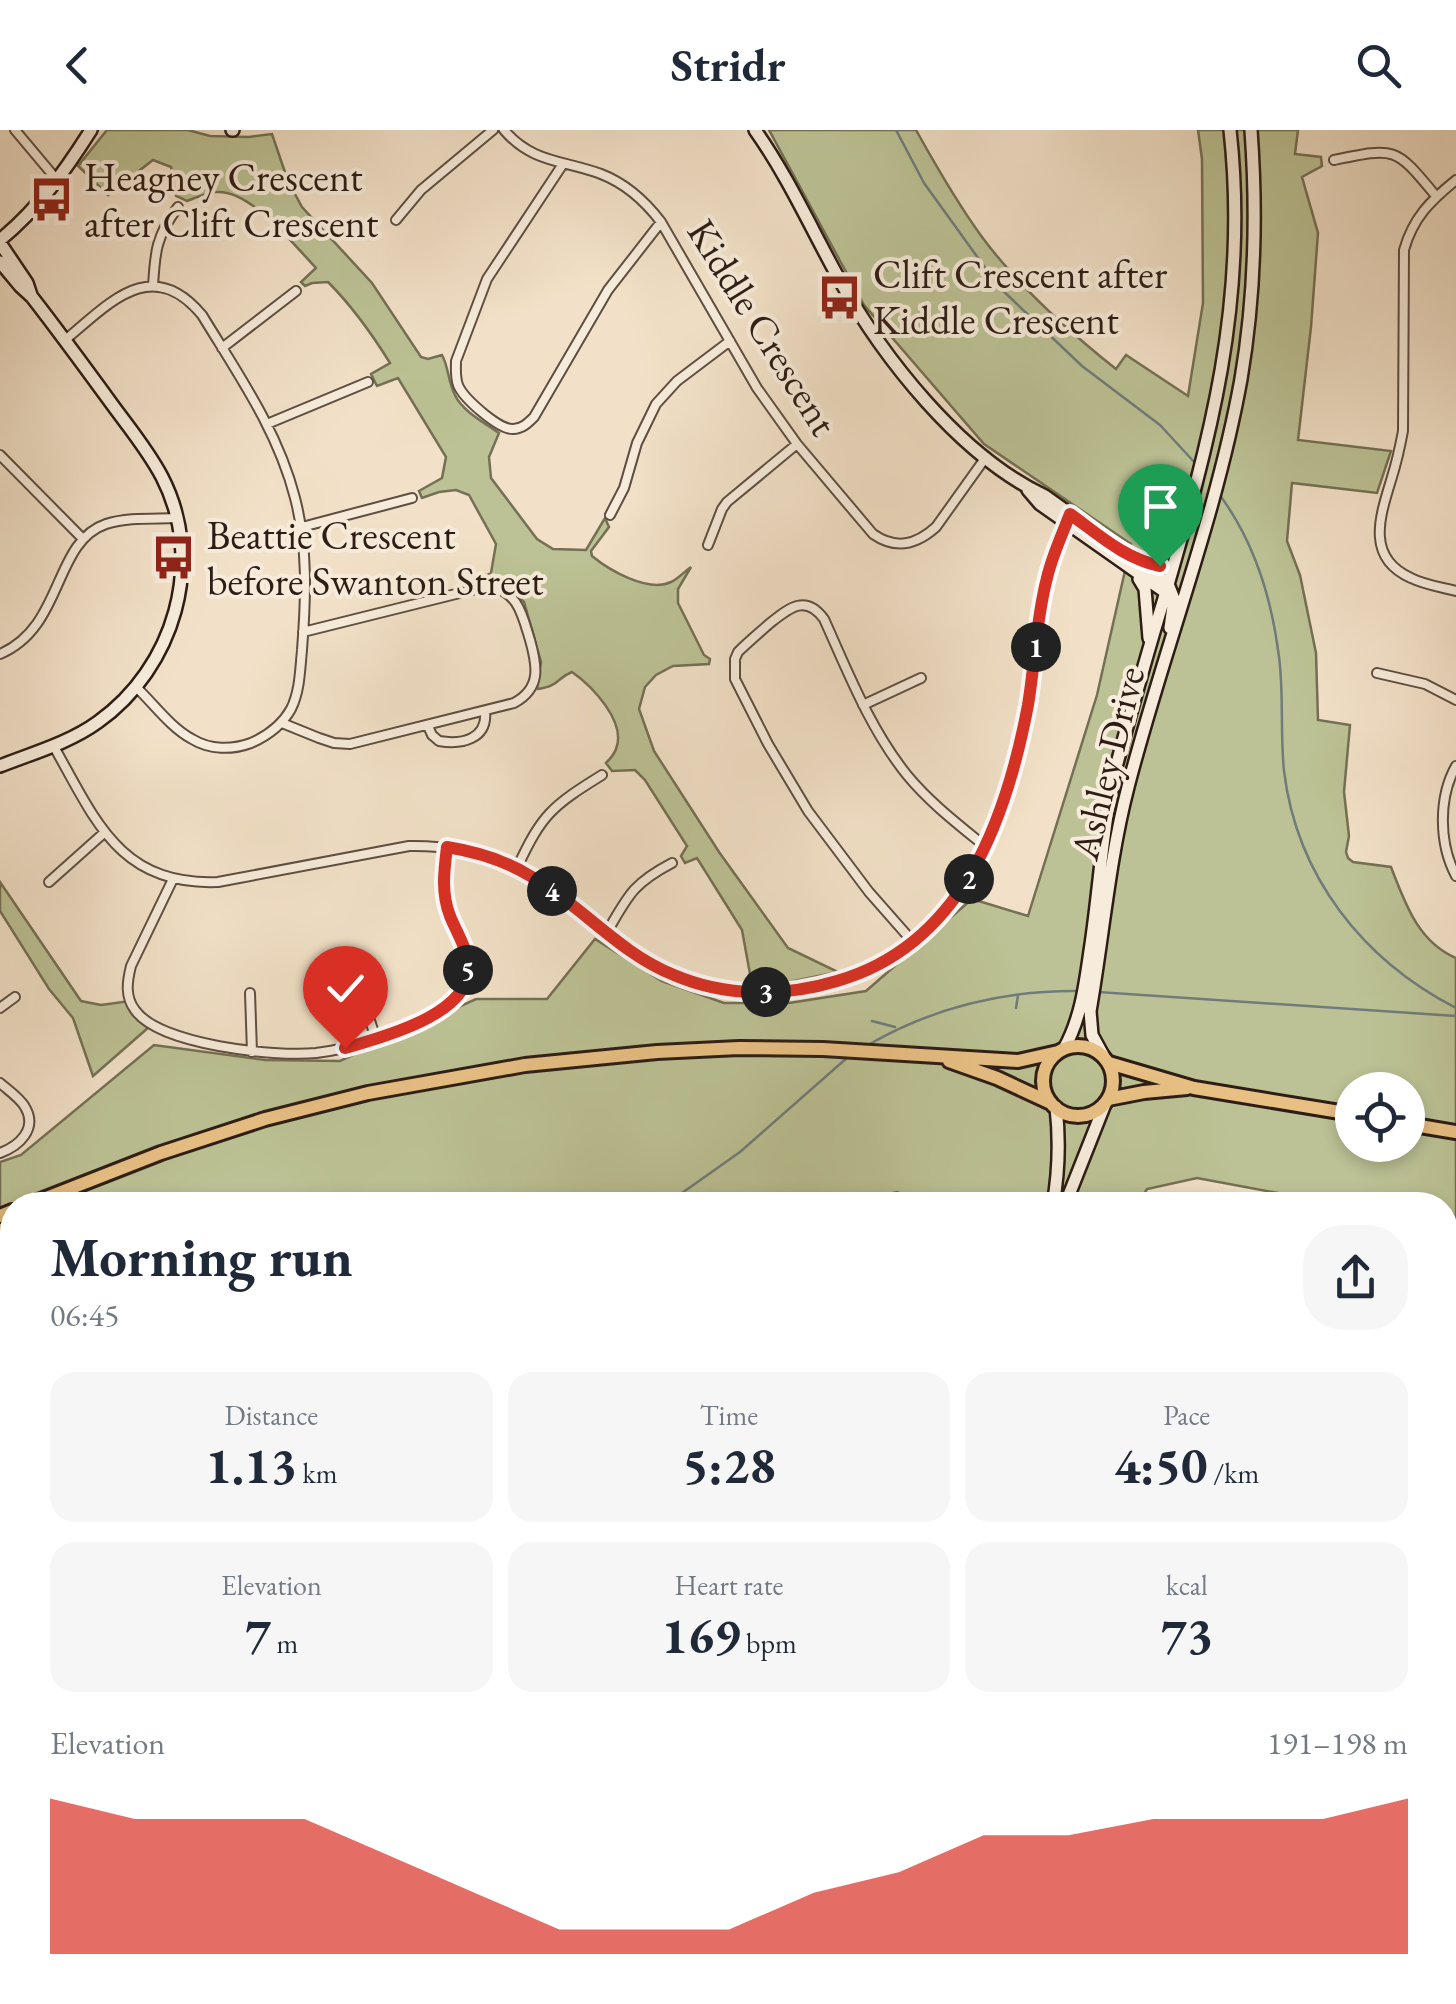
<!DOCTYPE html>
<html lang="en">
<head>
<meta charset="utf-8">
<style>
	:root { --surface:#fff; --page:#f6f6f7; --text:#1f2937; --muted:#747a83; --accent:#d93025 }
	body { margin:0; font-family:"EB Garamond",serif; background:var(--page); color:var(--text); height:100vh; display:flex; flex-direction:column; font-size:38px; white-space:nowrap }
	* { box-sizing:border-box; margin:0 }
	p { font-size:32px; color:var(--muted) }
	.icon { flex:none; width:55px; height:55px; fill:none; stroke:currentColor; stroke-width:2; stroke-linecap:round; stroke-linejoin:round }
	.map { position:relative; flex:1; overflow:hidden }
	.side { position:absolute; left:0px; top:1062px; width:1458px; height:812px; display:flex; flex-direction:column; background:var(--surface); border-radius:40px 40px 0 0; box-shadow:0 5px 15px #0003 }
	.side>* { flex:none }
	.buttons { position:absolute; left:1335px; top:942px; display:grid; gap:20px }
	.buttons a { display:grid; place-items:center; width:90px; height:90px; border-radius:50%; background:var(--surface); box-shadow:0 5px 15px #0003; font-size:50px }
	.pin { position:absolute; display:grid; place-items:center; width:85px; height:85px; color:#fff; margin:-102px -42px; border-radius:50% 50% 50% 0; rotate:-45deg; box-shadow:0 0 10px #0007 }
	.pin .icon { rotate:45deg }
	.km { position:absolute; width:50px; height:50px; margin:-25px; border-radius:50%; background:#222; color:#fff; font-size:28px; line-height:50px; text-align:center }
	.round { display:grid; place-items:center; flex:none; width:105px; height:105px; border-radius:40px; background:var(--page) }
	.head { display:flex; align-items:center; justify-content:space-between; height:170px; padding:0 50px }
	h1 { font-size:55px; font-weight:700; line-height:75px }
	.stats { display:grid; grid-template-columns:repeat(3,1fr); gap:15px; height:170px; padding:10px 50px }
	.stats div { display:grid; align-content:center; border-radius:25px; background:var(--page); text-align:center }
	.stats b { font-size:50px; font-weight:700 }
	.stats small { font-size:28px; font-weight:400 }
	.stats p { font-size:28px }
	.chart { height:280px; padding:20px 50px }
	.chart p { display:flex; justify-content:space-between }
	.chart svg { width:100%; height:180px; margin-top:10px; fill:var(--accent); opacity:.7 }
	header { display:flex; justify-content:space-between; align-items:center; height:130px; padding:0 50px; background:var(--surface); font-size:45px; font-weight:700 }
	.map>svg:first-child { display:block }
</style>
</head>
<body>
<header><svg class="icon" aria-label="back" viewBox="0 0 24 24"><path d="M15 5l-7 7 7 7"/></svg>Stridr<svg class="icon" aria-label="search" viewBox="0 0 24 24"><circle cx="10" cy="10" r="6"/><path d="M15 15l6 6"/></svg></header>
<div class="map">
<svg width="1456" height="1874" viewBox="0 0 1456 1874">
	<rect width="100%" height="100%" fill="#f2e1c8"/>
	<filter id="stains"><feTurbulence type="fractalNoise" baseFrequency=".002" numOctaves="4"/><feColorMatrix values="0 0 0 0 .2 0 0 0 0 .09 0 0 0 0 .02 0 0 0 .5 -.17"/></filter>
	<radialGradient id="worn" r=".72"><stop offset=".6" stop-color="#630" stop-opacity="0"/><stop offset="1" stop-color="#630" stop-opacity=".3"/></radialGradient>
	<!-- green -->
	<path fill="#bcc295" stroke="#747055" stroke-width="2.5" fill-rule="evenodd" d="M107,0H188L210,6L249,7L272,4L288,51L302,77L372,153L421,227L428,229L442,225C449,238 448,252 455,265C462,281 485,293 499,303L489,327L491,348L537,409L553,419L586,420L605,388L609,397L591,421L592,426C609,440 648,463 671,452C678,449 685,441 691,437L678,459V473L704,525L710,529L709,534L673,536L656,545L645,557L639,579L654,621L719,722L788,818L838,842L784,853L752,855L742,800L697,728L685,733L681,726L687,716L645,650L635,640L612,641L606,633C610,629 614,625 616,619C627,592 592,556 572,542C556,548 560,556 538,559L537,557L541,532L524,472L506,456L489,452L483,447L491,443L496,414L469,365L456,360L439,362L422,368L419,361L442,348L446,327L398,248L377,256L371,244L390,233C372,204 352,176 328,152L312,153L305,156L301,152L316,138C294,115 251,60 217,62C207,62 196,68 187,71L176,66L171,37L153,30L108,65L78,36Z
		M769,0H916C936,36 957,73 982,107C1019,157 1067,200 1116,239L1126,225L1188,266L1203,173L1202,29L1198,0H1298L1295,24L1321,27L1322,36L1302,47L1318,103L1311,197L1298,310L1391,321L1377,363L1292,353L1287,411L1300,445L1316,523L1318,590L1350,595L1344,662L1349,706L1346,722L1348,728L1353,732L1391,737C1405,773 1418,812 1456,828V1096L1445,1094V1075H1342L1197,1048L1147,1059L1137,1075H928L897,1062L841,1075H12V1252L0,1257V1032L21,1025L154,915L265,930L340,931L476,869H547L595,809L662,851L724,873H789L866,861L972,769L1028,786L1097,565L1131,414L984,314L864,175ZM1352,960H1408V1015H1352Z
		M0,752L81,871L101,875L130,871L149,897L93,946L73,888L49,859L0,781Z
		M1456,1452V1515L1445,1534V1463Z
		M907,1863H1077L1065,1874H903Z"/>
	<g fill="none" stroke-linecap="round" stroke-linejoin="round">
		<!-- stream -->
		<path stroke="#707c7a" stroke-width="2.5" d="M896,0L924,53L999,157L1082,236L1160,295L1196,334
			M1219,364C1254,411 1272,470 1279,527C1284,565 1280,603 1284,641C1297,747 1363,830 1456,878
			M1098,862L1456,886
			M1016,878L1018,865
			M872,891L895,897
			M868,915C934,877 1004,860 1080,861
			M665,1075L740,1022L848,927
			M0,1215L12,1210"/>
		<defs>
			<path id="street" d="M15,0L57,50
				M504,0C532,33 563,30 601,44C627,54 645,71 661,92L757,258L797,314L873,404C896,420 916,415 936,397L986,327
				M1334,30C1397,17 1395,17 1436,66
				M563,34L487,149L456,231C456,239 455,247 458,255C463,268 499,300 513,299C522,299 528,293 534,287L608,160L661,92
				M1456,50C1430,71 1413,88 1404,120L1403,301C1400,317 1397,331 1392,347C1381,384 1364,427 1411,448C1425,455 1441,457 1456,461
				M396,90L421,60L493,0
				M153,156C155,122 156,106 178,77
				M65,210C109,174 151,124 202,185C238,244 278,301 295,368C308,418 306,468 302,520C300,540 300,561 291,579C282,595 267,606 251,613C232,620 210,620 192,609C170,597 154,574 136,557
				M222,218L296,161
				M267,294L368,252
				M0,325L83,409
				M610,385L624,358L637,313L656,274L677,251L730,211
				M302,397L412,368
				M708,415L722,379L727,372L797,314
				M0,524C64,497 53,412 106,394C128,387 154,389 177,388
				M1377,543L1425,554L1456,570
				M863,575L921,548
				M282,593L319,608L334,613L350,614L514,573C542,558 537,535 530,510C522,484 518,461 488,456L303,502
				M428,596L432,605L439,611C462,615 488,609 485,581
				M53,615C95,689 119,756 218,752L409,716C490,715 526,740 587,788C606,804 626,821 648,833C704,863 771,870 832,853C900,833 959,781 987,716C997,693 1003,668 1010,644C1017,620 1024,595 1028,570C1035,530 1037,489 1046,450C1051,430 1060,411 1067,393
				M1456,636C1438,668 1439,714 1456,746
				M517,738C542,684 552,676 602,645
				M173,749L131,836C127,852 125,867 135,880C159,915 275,927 316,923C355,918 396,905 431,885C444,878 458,871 465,857C477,826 451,799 445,770C442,753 445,735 447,717
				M49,752L105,702
				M606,804C628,766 632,754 672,733
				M913,812L869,762L808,681L768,614L735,549V529L738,522C748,512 759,503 769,494C788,479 805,463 824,489C848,542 870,599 907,645C930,673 959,695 987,718
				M355,844L376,909
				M250,863L252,922
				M0,878L15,867
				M0,953C8,960 20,968 25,977C38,999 19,1016 0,1023
				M1445,1231L1456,1236
				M0,1266L12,1261
				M1445,1383L1456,1395
				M1445,1461L1456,1451
				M0,1641L12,1619
				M0,1669L12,1677
				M1446,1672L1456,1644
				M497,1862L507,1874
				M1178,1862L1188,1874
				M1310,1862L1320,1874
				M103,1873V1874
				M779,1874L786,1862
				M1139,1874L1152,1862
				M1428,1874L1433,1862"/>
			<path id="secondary" d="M232,0H233
				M755,0C787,45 811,98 838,147C883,228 960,326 1045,366L1168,454L1174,469L1170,498
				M0,110C38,79 65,41 91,0
				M0,113L27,153L31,165
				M0,132L20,156L32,167C60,203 87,240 114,277C131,300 149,322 162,347C206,432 174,538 98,592C69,613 33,623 0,636
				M1028,360L1040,374L1165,462
				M1139,449L1145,459L1149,508
				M1064,919C1081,888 1085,856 1090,821C1099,763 1102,705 1113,648C1129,589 1145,530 1163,472C1210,310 1249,171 1230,0
				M1104,927L1092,905L1090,881C1103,807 1109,730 1128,657C1163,521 1216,388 1241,249C1255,167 1257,83 1251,0
				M1053,1075C1059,1041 1060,1012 1056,977
				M1065,1075L1105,974
				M0,1516L12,1513
				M1445,1671L1456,1674
				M330,1862L342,1874
				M862,1862L896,1874
				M886,1862L922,1874
				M942,1874L946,1862"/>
			<path id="primary" d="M1043 951a35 35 0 1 1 70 0a35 35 0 1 1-70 0Z
				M949,931L997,948L1051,973
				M1109,933L1194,958L1352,984
				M1108,969L1144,962L1187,958
				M1408,994L1456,1002
				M28,1075L161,1023L265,989L368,963L525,935L657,922L739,918L823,919L1018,931L1058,922
				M0,1086L12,1081
				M0,1101L12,1095"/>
		</defs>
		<!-- street casing -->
		<use href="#street" stroke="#5e4e42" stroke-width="12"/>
		<!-- secondary casing -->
		<use href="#secondary" stroke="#2d1d15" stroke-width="16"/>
		<!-- primary casing -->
		<use href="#primary" stroke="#2d1d15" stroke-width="18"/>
		<!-- street -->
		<use href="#street" stroke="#f7ecdb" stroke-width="8"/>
		<!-- secondary -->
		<use href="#secondary" stroke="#f7ecdb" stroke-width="11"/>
		<!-- primary -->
		<use href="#primary" stroke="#e9c084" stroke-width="12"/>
	</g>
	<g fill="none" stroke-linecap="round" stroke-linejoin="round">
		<defs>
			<path id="route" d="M345,918C383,907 478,883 468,830C465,815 456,801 450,786C441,763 444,741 447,717C478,722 505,730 532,747C582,776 619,823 674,845C725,867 784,867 837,851C962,815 1006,691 1028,575C1035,533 1036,489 1047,448C1052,426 1062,405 1070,384C1098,404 1125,429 1160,436"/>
		</defs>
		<!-- route casing -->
		<use href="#route" stroke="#fff" stroke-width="20"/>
		<!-- route -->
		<use href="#route" stroke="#d93025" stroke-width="12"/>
	</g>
	<!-- icons -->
	<defs>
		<symbol id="bus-bare" viewBox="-9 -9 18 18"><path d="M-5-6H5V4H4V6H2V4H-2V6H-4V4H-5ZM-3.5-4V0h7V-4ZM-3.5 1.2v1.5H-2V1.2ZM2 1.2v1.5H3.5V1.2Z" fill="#8f2418" stroke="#f7ecdb" stroke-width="2.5" paint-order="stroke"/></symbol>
	</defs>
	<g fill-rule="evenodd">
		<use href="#bus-bare" x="20" y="38" width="63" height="63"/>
		<use href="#bus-bare" x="808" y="136" width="63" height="63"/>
		<use href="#bus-bare" x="142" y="396" width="63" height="63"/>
	</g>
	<g text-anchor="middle" stroke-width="8" stroke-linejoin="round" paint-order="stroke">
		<!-- poi labels -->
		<g font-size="40" fill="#2d1d15" stroke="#f7ecdb" text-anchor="start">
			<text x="84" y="61">Heagney Crescent<tspan x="84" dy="46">after Clift Crescent</tspan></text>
			<text x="873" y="158">Clift Crescent after<tspan x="873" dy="46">Kiddle Crescent</tspan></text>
			<text x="207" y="419">Beattie Crescent<tspan x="207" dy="46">before Swanton Street</tspan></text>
		</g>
		<!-- street labels -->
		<g font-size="40" fill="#2d1d15" stroke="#f7ecdb">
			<text transform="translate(763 197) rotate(58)" y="14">Kiddle Crescent</text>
			<text transform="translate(1107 633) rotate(-76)" y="14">Ashley Drive</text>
		</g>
	</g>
	<rect width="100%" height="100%" filter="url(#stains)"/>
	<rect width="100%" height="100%" fill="url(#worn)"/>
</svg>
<div class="buttons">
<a><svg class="icon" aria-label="locate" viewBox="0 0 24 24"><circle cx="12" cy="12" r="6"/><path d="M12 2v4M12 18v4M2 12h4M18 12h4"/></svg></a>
</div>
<div class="pin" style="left:1160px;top:436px;background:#1e9e55"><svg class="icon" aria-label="arrive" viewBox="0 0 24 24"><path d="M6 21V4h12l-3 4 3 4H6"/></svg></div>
<div class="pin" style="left:345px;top:918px;background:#d93025"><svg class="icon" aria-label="check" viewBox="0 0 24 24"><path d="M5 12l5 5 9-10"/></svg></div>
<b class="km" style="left:1036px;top:517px">1</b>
<b class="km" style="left:969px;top:749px">2</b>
<b class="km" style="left:766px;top:862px">3</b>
<b class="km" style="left:552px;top:761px">4</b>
<b class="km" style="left:468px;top:840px">5</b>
<section class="side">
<div class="head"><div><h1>Morning run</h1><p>06:45</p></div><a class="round"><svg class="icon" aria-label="share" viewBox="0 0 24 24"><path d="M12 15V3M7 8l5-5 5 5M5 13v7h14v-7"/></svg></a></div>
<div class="stats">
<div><p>Distance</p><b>1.13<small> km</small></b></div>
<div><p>Time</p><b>5:28</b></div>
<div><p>Pace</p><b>4:50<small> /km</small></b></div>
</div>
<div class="stats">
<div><p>Elevation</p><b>7<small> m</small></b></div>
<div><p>Heart rate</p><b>169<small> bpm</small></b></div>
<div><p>kcal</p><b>73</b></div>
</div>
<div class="chart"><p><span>Elevation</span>191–198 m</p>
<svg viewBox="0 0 160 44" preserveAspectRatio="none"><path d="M0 44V6L10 11L20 11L30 11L40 20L50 29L60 38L70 38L80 38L90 29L100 24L110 15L120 15L130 11L140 11L150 11L160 6V44z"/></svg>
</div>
</section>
</div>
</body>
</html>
